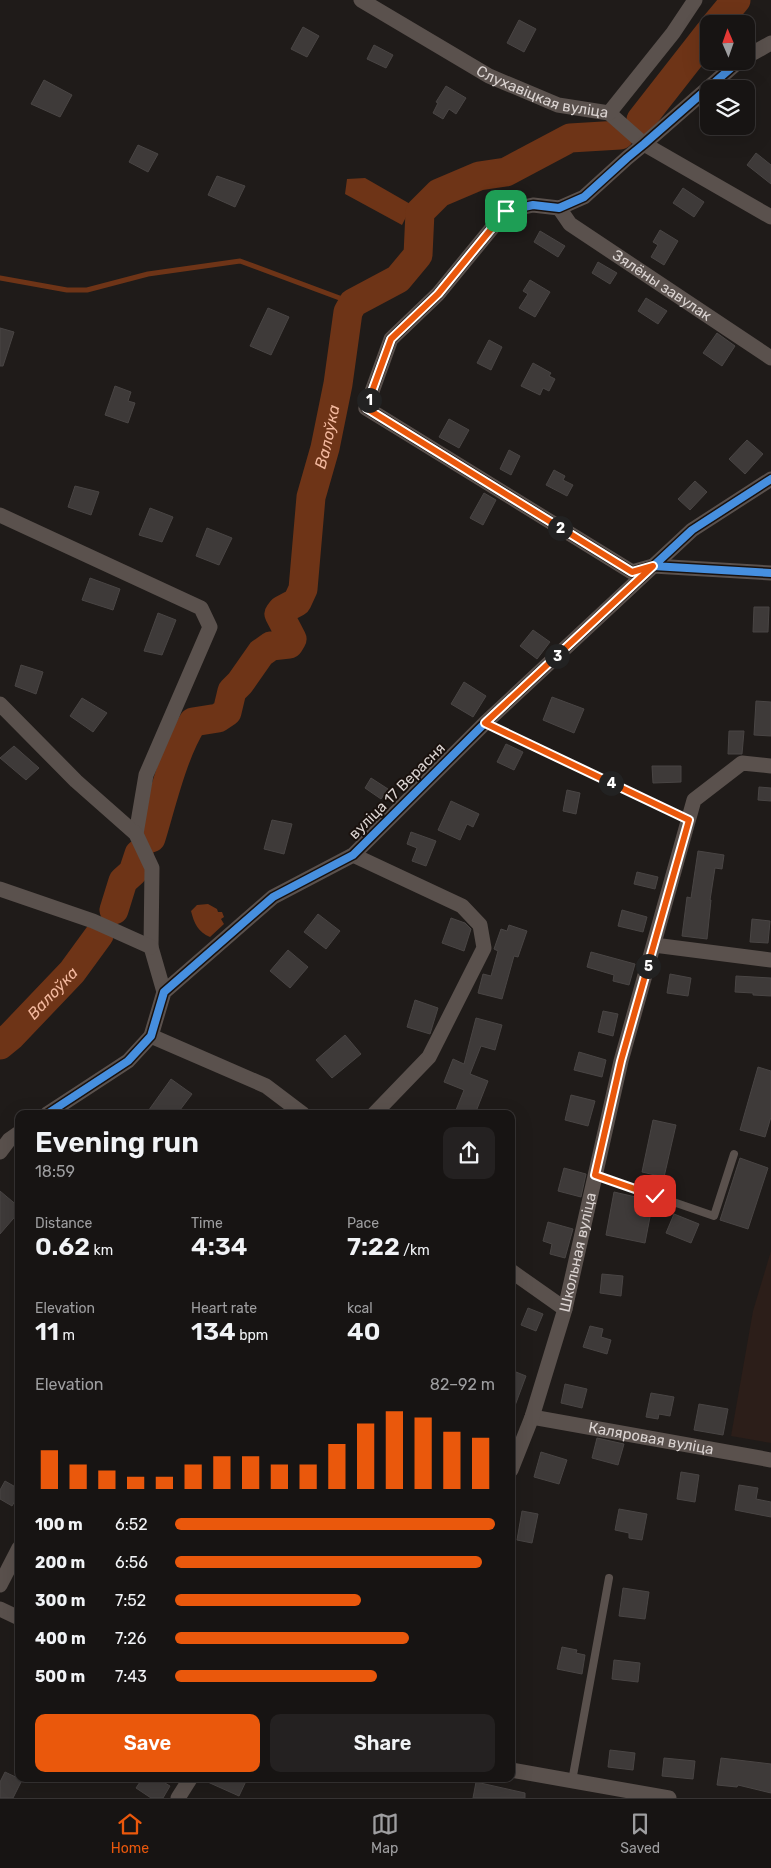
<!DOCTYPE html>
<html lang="en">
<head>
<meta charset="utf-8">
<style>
	:root { --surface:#171413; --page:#242121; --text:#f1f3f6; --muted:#9e9ea0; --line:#363333; --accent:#ea580c }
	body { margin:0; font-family:Rubik,sans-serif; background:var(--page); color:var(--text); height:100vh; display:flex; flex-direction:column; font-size:19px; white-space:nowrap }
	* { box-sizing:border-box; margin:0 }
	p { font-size:16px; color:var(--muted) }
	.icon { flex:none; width:28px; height:28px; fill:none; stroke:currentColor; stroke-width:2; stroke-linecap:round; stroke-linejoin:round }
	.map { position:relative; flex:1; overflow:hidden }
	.panel { position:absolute; left:15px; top:1110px; width:500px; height:672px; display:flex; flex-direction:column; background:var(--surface); border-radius:10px; box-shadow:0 5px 20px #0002,0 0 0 1px var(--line) }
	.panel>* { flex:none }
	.needle { width:32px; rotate:358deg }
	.tools { position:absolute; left:700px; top:15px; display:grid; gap:10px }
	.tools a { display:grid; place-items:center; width:55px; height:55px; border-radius:10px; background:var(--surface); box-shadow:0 5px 20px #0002,0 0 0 1px var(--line); font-size:25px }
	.pin { position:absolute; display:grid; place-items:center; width:42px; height:42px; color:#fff; margin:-21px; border-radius:10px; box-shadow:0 2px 8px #0006 }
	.km { position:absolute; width:25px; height:25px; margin:-12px; border-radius:50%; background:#222; color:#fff; font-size:14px; line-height:25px; text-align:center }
	.round { display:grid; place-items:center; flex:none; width:52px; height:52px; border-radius:10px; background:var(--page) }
	.overview { display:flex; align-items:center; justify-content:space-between; height:85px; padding:0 20px }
	h1 { font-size:28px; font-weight:600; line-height:38px }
	.metrics { display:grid; grid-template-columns:repeat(3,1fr); gap:8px; height:85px; padding:5px 20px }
	.metrics div { display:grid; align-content:center }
	.metrics b { font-size:25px; font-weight:600 }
	.metrics small { font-size:14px; font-weight:400 }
	.metrics p { font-size:14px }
	.chart { height:140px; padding:10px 20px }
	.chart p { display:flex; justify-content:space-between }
	.chart svg { width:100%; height:90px; margin-top:5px; stroke:var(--accent); stroke-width:6 }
	.cta { display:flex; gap:10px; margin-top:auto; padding:10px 20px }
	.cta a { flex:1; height:58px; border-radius:10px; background:var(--accent); color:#fff; font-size:20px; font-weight:600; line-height:58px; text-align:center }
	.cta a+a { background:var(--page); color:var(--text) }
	ul { padding:0 20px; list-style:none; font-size:16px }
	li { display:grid; grid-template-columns:80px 60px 1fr; align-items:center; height:38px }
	li i { height:12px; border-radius:6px; background:var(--accent) }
	.menu { display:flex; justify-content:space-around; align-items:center; height:70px; border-top:1px solid var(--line); background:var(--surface); font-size:14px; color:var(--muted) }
	.menu a { display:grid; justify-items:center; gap:2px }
	.menu .selected { color:var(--accent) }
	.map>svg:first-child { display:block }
</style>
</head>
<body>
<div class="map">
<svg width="771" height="1798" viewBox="0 0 771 1798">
	<rect width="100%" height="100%" fill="#1f1b19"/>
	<!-- built -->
	<path fill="#2c1e19" d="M771,1251V1443L731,1436L753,1311Z"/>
	<!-- water -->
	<path fill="#6e3417" d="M365,178L412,205L402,225L345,194L347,179Z
		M208,904L217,909L218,912H222L224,917L221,919L224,924L210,937C198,932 194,923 191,911L197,905Z"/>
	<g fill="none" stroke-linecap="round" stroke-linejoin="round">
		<!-- stream -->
		<path stroke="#6e3417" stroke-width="5" d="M0,278L67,290H87L148,274L240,261L353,303"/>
		<!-- river -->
		<g stroke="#6e3417" stroke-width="29">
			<path d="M716,24L736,0"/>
			<path d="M641,120L709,33"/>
			<path id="s1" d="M151,838C162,802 173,753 193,722L218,718L227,712L232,691L240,683L261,653L271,646L289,644L292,639L279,614L282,610L297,602L303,589L311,497L325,448L338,384L348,312L353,303L398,279L418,255L420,212L439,193L479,176L506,172L570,138L620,135"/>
			<path d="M114,910L123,881L133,872L139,854"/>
			<path id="s2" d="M0,1045L11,1036L72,972L99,935"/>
		</g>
	</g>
	<!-- building -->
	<path fill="#3e3a39" stroke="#494544" d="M519,20L536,29L524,52L507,43Z
		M303,27L319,36L307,57L291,49Z
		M374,45L393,55L386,68L367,59Z
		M44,80L72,95L60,117L31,104Z
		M446,86L466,98L456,114L449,109L443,119L433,113L438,103L436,102Z
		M138,145L158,154L148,172L129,162Z
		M756,153L771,165V184L747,165Z
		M217,176L245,186L235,207L208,195Z
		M683,188L704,202L694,217L673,203Z
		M660,230L678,241L664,265L651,257L658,245L653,242Z
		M540,231L565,246L558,257L534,242Z
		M598,262L617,273L610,284L592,273Z
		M530,280L550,292L535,317L519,308L528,294L523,291Z
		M646,298L667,311L658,324L638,311Z
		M268,308L289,317L271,355L250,346Z
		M0,328L14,332L3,366H0Z
		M717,333L735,346L722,366L703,353Z
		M489,340L502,347L491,370L477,363Z
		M533,363L551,373L549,376L555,379L549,391L543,388L540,395L521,386Z
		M115,386L131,392L128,401L135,403L128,423L105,415Z
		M449,419L469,430L459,448L439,437Z
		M747,440L763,454L745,474L729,459Z
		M509,450L520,456L511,475L500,469Z
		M554,470L565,476L563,480L573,485L567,496L546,485Z
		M695,481L707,492L690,510L678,499Z
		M75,486L99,492L91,515L68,507Z
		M484,493L496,500L483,525L470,518Z
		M150,508L173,517L162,542L139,535Z
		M207,528L232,538L219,565L196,556Z
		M90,578L120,589L113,610L82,600Z
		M754,607H769L768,632H753Z
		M158,613L176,620L162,655L144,651Z
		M533,630L550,642L537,659L520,646Z
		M21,665L43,672L36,694L15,686Z
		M464,682L486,696L473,717L451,704Z
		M552,697L584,709L574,733L543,720Z
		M82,698L107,713L93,732L70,716Z
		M756,701L771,702V736L754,735Z
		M729,731H744L742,754H728Z
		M506,744L523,752L514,770L497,762Z
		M14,746L39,768L26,780L0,758Z
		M652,766H681V782L653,783Z
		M371,778L388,789L381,799L365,788Z
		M759,787L771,788V801L758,800Z
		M567,790L580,793L576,814L563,811Z
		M451,801L479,814L473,827L467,824L460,840L438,830Z
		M272,820L292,824L284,854L264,849Z
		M411,832L436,841L426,866L412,861L417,848L407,844Z
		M698,851L724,855L722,869L715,868L710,900H711L707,939L682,936L687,897L691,898Z
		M637,872L658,877L655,889L634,884Z
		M622,910L647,917L643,932L618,926Z
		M318,914L340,931L326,949L304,932Z
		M451,918L465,923L471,929L464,951L442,943Z
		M752,919L770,921L768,943L750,942Z
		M509,925L527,931L518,957L514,956L502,999L478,993L483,974L491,976L498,951L494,949L501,929L507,931Z
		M288,950L308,967L290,988L270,971Z
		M591,952L635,964L629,985L613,981L614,975L587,967Z
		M670,974L691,978L688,996L667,993Z
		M736,976L771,978V996L753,995V993L735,992Z
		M415,1000L438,1008L430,1034L407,1027Z
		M603,1011L618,1014L613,1036L598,1032Z
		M476,1018L502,1025L495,1050L481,1046L470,1074L488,1081L475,1114H467L456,1110L464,1090L444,1082L453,1059L464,1064Z
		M345,1035L361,1054L332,1078L316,1060Z
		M579,1052L606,1060L602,1077L574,1070Z
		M758,1067L771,1071V1117L765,1137L740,1130Z
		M171,1079L192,1094L177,1114H146Z
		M571,1095L595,1101L588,1126L565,1120Z
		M653,1120L676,1125L664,1177L642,1172Z
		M740,1158L768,1168L748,1229L720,1220Z
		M564,1168L586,1174L581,1197L558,1191Z
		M0,1191L19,1207V1212L0,1234Z
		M614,1192L653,1201L645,1243L606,1235Z
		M674,1214L699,1224L691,1243L666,1233Z
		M548,1222L573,1229L565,1258L550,1254L552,1244L543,1241Z
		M602,1274L623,1276L621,1296L600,1293Z
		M528,1308L543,1314L536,1331L521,1325Z
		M590,1326L603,1329L601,1337L611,1340L607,1354L583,1347Z
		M511,1370L526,1376L513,1411H511Z
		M565,1384L587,1389L582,1408L561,1403Z
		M651,1393L674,1397L670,1416L659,1414L658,1419L646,1417Z
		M699,1404L728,1409L723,1435L694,1430Z
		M597,1438L624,1444L618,1465L592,1458Z
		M541,1452L567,1460L559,1484L534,1477Z
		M681,1472L699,1475L695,1502L677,1499Z
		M5,1481L19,1489V1494L12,1506L0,1499V1490Z
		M739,1485L758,1488L756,1499L771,1502V1517L735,1510Z
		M619,1509L647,1514L642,1540L629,1538V1533L615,1530Z
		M522,1511L538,1514L532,1543L517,1540Z
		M623,1588L649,1592L645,1619L619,1616Z
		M562,1647L577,1650L576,1653L585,1655L582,1674L557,1669Z
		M614,1660L640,1663L638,1682L612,1679Z
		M610,1750L635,1753L633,1770L608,1767Z
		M664,1758L695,1761L693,1779L662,1776Z
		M721,1758L771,1764V1793L738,1785L737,1787L717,1785Z
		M5,1772L22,1780L13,1798H0V1782Z
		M142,1779H168L165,1783L170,1786L163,1798H151L136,1788Z
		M201,1779H247L239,1796Z
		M476,1782L525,1793V1798H473Z"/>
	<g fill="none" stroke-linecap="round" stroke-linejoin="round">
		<!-- service -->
		<path stroke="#5a514d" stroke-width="8" d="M485,723L689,820
			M595,1175L714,1216L734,1154
			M572,1781L609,1578"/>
		<!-- minor -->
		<g stroke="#5a514d" stroke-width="15">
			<path id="s3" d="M361,0L489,76L558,105L609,113L644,144L771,217"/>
			<path d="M746,57L771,43"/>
			<path d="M739,61L644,144L627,158L584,197L559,208L533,205L506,211L438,294L391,339L366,408L632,572L653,566L771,573"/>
			<path d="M609,113L673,33L695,0"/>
			<path id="s4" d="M559,208L570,224L771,358"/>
			<path d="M0,515L201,608L210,627L146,775L136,834"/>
			<path d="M0,704L76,781L136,834L152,868L151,947L164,992"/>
			<path d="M353,855L462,906L480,925L484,948L429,1057L374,1114"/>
			<path d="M0,889L93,921L151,947"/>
			<path d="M654,945L771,960"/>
			<path d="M151,1036L266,1086L303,1114"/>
			<path d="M47,1114L128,1061L151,1036L164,992L273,897L353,855L485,723L692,530L771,479"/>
			<path d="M0,1152L9,1140L19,1133"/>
			<path d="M511,1271L565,1309"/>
			<path id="s5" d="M532,1417L771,1460"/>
			<path id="s6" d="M511,1470L532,1417L565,1309L621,1061L694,800L742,763L771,766"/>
			<path d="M0,1585L19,1548"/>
			<path d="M0,1609L19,1618"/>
			<path d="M511,1770L669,1798"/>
			<path d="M178,1798L190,1779"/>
		</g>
		<defs>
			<path id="cycleway" d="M739,61L644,144L627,158L584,197L559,208L533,205L506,211L438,294L391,339L366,408L632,572L653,566L771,573
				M47,1114L128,1061L151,1036L164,992L273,897L353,855L485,723L692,530L771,479"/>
		</defs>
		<!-- cycleway casing -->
		<use href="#cycleway" stroke="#19110d" stroke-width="11"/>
		<!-- cycleway -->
		<use href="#cycleway" stroke="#468fdf" stroke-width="8"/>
	</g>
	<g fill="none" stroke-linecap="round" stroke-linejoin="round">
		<defs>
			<path id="route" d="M506,211L438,294L391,339L366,408L632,572L653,566L485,723L689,820L621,1061L595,1175L655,1196"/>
		</defs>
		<!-- route casing -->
		<use href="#route" stroke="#fff" stroke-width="10"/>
		<!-- route -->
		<use href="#route" stroke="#ea580c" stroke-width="6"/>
	</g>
	<g text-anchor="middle" stroke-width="4" stroke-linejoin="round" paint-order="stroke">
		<!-- street labels -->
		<g font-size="15" fill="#dbd4d2" stroke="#19110d">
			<text dy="5" stroke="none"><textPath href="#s3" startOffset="205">Слухавіцкая вуліца</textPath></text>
			<text dy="5" stroke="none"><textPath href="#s4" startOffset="130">Зялёны завулак</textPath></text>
			<text transform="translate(397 791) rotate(-45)" y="5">вуліца 17 Верасня</text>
			<text dy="5" stroke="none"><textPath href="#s6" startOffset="228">Школьная вуліца</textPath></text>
			<text dy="5" stroke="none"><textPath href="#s5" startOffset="121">Каляровая вуліца</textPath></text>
		</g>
		<!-- water labels -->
		<g font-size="16" font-style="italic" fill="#f3b89e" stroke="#19110d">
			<text dy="6" stroke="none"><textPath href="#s1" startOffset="485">Валоўка</textPath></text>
			<text dy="6" stroke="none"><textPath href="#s2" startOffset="74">Валоўка</textPath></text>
		</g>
	</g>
</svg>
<div class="tools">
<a><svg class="needle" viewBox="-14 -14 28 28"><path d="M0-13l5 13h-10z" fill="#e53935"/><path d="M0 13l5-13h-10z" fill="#9e9ea0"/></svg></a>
<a><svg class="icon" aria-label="layers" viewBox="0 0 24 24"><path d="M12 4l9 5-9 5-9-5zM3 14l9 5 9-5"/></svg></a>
</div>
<div class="pin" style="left:506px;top:211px;background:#1e9e55"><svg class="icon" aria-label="arrive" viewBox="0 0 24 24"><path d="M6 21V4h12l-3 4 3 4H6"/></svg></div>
<div class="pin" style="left:655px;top:1196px;background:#d93025"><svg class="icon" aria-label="check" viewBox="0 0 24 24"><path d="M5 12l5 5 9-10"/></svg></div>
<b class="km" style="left:369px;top:400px">1</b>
<b class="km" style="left:560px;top:528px">2</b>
<b class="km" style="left:557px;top:656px">3</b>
<b class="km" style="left:611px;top:783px">4</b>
<b class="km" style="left:648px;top:966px">5</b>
<section class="panel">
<div class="overview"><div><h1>Evening run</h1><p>18:59</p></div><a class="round"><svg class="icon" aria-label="share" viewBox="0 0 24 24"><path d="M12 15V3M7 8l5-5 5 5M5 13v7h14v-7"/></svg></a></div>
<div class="metrics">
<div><p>Distance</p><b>0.62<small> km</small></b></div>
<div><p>Time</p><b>4:34</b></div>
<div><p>Pace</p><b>7:22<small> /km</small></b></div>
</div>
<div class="metrics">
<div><p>Elevation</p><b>11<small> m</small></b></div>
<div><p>Heart rate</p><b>134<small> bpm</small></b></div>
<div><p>kcal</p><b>40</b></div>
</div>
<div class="chart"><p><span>Elevation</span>82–92 m</p>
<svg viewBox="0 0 160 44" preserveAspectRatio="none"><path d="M5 44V25M15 44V32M25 44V35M35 44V38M45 44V38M55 44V32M65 44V28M75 44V28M85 44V32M95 44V32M105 44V22M115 44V12M125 44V6M135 44V9M145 44V16M155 44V19"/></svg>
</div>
<ul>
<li><b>100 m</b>6:52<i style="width:100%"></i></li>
<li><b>200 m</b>6:56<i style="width:96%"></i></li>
<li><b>300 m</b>7:52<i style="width:58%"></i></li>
<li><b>400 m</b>7:26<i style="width:73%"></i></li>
<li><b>500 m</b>7:43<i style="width:63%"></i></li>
</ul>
<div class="cta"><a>Save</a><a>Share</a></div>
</section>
</div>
<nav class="menu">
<a class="selected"><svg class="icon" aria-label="home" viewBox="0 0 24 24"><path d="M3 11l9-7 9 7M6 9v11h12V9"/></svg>Home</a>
<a><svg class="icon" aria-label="map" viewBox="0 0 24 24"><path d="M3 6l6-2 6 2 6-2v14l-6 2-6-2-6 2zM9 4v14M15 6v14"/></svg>Map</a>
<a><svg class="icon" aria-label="saved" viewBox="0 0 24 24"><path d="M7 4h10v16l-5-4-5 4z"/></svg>Saved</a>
</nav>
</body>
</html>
